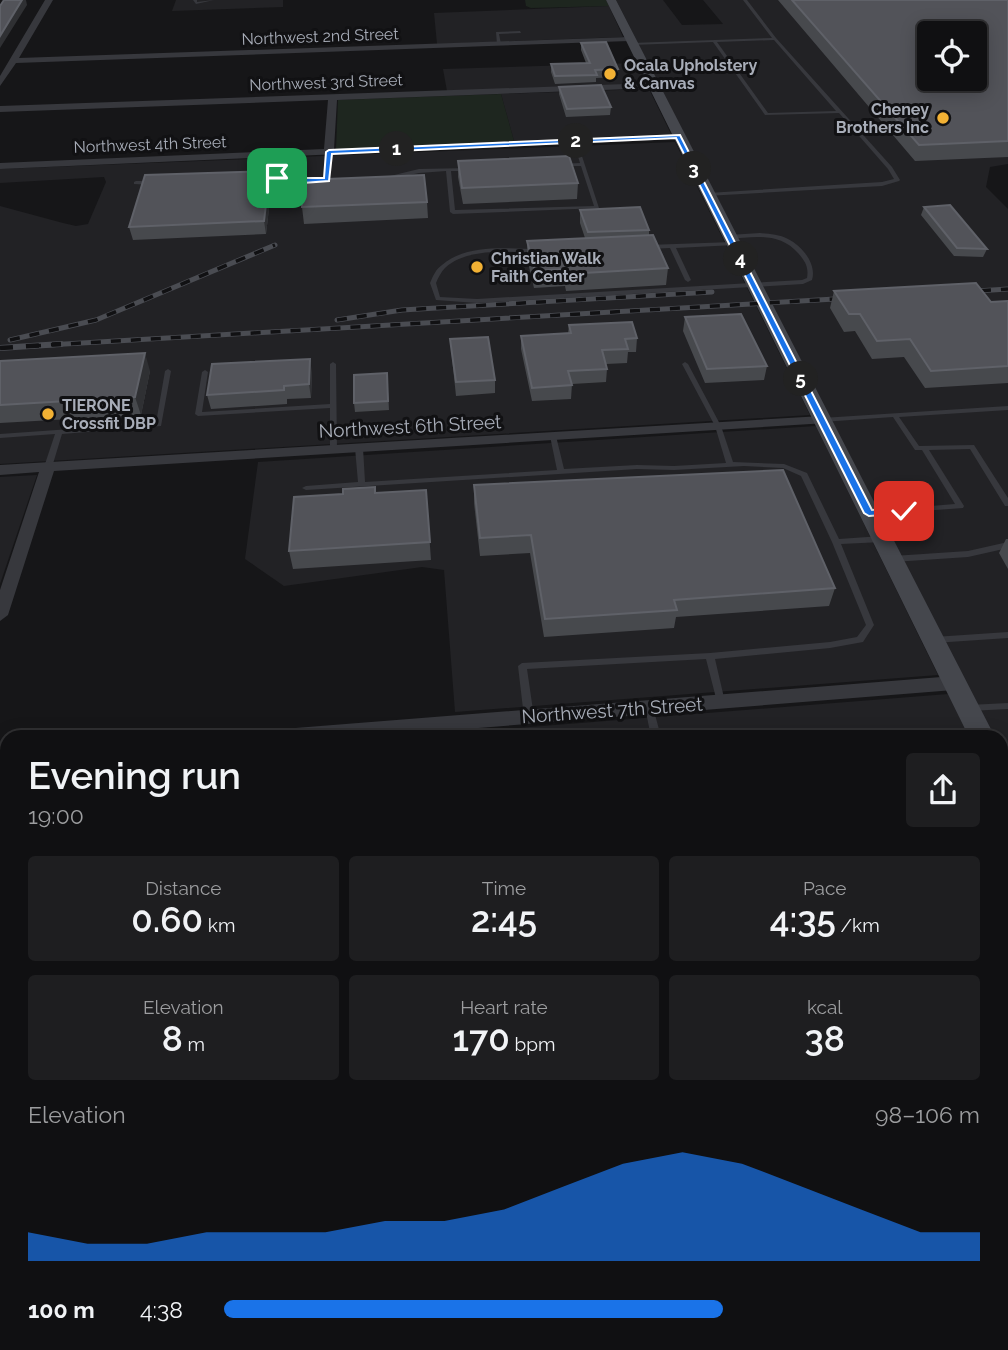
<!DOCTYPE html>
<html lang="en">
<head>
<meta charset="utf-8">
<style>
	:root { --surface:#101012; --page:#1e1e20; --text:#f1f3f6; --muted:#9c9d9f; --line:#303032; --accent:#1a73e8 }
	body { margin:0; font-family:Raleway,sans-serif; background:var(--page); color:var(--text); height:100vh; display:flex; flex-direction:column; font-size:26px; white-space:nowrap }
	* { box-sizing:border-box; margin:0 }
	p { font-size:23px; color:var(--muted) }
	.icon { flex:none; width:38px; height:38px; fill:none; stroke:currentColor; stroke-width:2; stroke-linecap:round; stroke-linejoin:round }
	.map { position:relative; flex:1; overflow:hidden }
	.sheet { position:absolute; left:0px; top:730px; width:1008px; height:621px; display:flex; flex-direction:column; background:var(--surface); border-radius:21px 21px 0 0; box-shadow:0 4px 18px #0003,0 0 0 2px var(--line) }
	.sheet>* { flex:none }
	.controls { position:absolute; left:917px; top:21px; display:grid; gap:14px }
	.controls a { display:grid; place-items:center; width:70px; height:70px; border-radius:7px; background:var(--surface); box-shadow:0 4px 18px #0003,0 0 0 2px var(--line); font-size:35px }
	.pin { position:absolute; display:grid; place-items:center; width:60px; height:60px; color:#fff; margin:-30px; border-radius:14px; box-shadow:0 4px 10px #0006 }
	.km { position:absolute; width:35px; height:35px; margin:-18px; border-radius:50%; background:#222; color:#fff; font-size:19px; line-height:35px; text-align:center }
	.round { display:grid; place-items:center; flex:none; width:74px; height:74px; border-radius:7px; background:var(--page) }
	.summary { display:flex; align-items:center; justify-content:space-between; height:119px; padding:0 28px }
	h1 { font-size:38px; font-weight:600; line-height:52px }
	.figures { display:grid; grid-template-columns:repeat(3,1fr); gap:10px; height:119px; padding:7px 28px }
	.figures div { display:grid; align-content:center; border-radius:7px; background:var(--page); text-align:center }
	.figures b { font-size:35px; font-weight:600 }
	.figures small { font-size:19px; font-weight:400 }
	.figures p { font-size:19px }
	.chart { height:196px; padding:14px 28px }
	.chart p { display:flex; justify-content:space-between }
	.chart svg { width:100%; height:126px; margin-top:7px; fill:var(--accent); opacity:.7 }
	ul { padding:0 28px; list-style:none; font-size:23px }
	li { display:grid; grid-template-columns:112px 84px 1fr; align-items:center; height:52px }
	li i { height:18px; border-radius:9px; background:var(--accent) }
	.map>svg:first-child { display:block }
</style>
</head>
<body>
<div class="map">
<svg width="1008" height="1350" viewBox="0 0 1008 1350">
	<rect width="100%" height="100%" fill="#161618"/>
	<!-- built -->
	<path fill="#222225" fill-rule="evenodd" d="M176,0H283V7L172,11Z
		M616,0H663L682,25L723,24L703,0H1008V164L990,167L986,187L1008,209V765L1001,751V737H993ZM929,33H975V79H929Z
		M609,6L623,37L437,44L434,13Z
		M636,63L647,84L447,91L443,69Z
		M649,89L671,134L514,141L501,94Z
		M675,142L810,415L0,464V206L63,223L76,226L88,224L106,182L104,177L0,183V169Z
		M816,426L938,675L455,712L444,570L422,567L284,586L245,559L258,462Z
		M37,475L0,584V477Z
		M948,694L970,737H404Z
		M1001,798L1008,812V1350H0V1070L7,1081V1344H1001Z"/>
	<!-- green -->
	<path fill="#1e261f" d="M525,0H606L609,6L531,8L526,6Z
		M501,94L514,141L336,149L338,100Z"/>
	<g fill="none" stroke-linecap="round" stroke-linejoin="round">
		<!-- lane -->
		<path fill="#37383d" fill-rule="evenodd" d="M193,0H197V2L214,0L196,4Z
			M743,0H747L776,38L892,167L900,180L899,181L882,186L706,196L705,195L708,193L882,182L894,179L888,169L839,113L765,115L713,42L631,45L629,44L631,43L772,38ZM774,40L836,111L768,113L717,42Z
			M520,31L521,33L499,34L501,44L499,45L497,44L496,32Z
			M573,140L577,141L599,208L453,214L450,212L446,171L419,173L389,179L386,177L419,169L471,168V170L469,171H451L455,210L594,206L581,166H560L558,165L560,164L580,163Z
			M329,151L331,152L330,180L327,182L324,180L327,152Z
			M261,176L312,178L315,180L312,182L259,179L258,178Z
			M136,181H152L155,183L152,185L134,184V182Z
			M760,233C769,234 779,234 788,239C802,246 817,264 812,280L803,284L477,303L436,300L430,283C433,276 436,269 442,265C468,243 508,249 539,249L542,251L539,253C511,252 467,247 445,268C441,272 438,278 436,283L440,297L477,299L802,280L807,278C809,267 805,261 798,253C779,232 754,237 729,239L726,237L729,235Z
			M733,242L736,244L735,245L676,248L691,280L688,282L685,280L670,248L647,249L644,247L647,245Z
			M333,362L336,364L337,452H334L330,450V408L198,416L195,414L202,372L205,370L208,372L202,412L330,404V364Z
			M685,362L688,364L721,426L733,462L784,464L807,473L839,539L882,536L886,539L882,542L841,544L874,625L863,642L830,648L715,659L725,702L724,704H718L717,702L706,659L527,669L534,717L532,720H526L524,717L518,666L522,663L710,653L830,642L857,637L866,625L832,542L801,476L783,468L744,466L674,470L637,469L306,490L302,488L306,486L358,482L355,448L359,446L363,448L365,482L557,470L550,436L553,434L556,436L564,469L637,465L674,466L726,463L715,426L682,364Z
			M168,369L171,371L161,426L62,434L52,467L48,469L44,467L55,434L0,438V434L156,423L165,371Z
			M1008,406V410L899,417L919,446L974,445L1008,498V506H1005L970,449L929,450L964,506L963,508L867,515L866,513L867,511H870L955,504L922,450H915L893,417L822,422L819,420L822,418Z
			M1008,542V548L968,557L893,562L889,559L893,556L968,551Z
			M1008,632V638L934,643L930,640L934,637Z
			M1008,703V709L969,711L966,710L965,708L966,706L969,705Z
			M649,704L652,705L653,707L661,737H651L645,707L646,705Z
			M1001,894L1008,899V911L1001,906Z
			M1008,1275V1289L1001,1290V1276Z"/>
		<!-- street -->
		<path fill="#37383d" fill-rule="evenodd" d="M45,0H53L19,58L629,37L633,39L629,41L16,63L0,86V76Z
			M654,83L657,84V88L337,100L334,149L678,134L681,135V139L0,169V163L324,149L328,100L0,112V106Z
			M822,416L829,420L827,423L54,471L8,615L0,621V590L39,472L0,475V465Z
			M954,676L960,678L963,683L960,688L954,690L365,737H261L263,732L270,730Z
			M7,749V765L0,766V750Z"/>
		<!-- secondary -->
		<path fill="#45474d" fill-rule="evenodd" d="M606,0H616L995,737H969Z
			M1001,763L1008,766V799L1001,797Z"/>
		<defs>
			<path id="rail-far1" d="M961,292L1008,289
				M337,320L402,310L712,292
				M10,340L96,320L275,245
				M31,346L852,298"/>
			<path id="rail" d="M0,348L61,344"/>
		</defs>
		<!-- rail-far1 casing -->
		<use href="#rail-far1" stroke="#4a4c52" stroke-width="5"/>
		<!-- rail casing -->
		<use href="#rail" stroke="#4a4c52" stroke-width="6"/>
		<!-- rail-far1 -->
		<use href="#rail-far1" stroke="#111113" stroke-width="3.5" stroke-dasharray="10" stroke-linecap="butt"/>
		<!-- rail -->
		<use href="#rail" stroke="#111113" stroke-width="4.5" stroke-dasharray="13" stroke-linecap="butt"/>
	</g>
	<!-- wall -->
	<path fill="#47494d" d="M778,0H1008V157L915,161Z
		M581,43L618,69V77L596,78V82L555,84L551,72V64L586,63L581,50Z
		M559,87L611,107L610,115L566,117L559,94Z
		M458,161L578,183L577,199L463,204L458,177Z
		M270,171L272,183L266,234L133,240L129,227Z
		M427,202L428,218L304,224L302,207Z
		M924,207L987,249L983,257L954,256L921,215Z
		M580,210L649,230V235L668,268L666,285L566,291L565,286L534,288L527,258V241L585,238L580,223Z
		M834,291L991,302L1008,301V383L925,388L904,357L872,359L855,331L844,332L830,308Z
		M685,317L767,366L764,380L705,383L683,331Z
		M569,325L637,338L636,352H628L627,363L606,364L607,369L606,382L572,384L571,399L532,401L521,349V336L568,333Z
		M450,339L495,380V393L456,396Z
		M0,361L150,371L141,415L0,423Z
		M312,372L311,398L287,399V404L211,409L207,395Z
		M387,373L389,410L355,412L354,403Z
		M474,485L835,588L829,606L676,617L674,628L544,637L530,553L480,556L474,503Z
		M426,490L431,560L293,569L289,551L376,493Z
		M1006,539H1008V569L999,553Z"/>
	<!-- shaded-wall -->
	<path fill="#2f3033" d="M22,0H26L27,5L0,48V36Z
		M270,171L272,183L266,234L264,221Z
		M145,353L150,371L141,415L135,397Z
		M310,359L312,372L311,398L309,384Z
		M258,1344H266V1350H258Z"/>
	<!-- building -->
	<path fill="#525359" stroke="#5f6168" stroke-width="2" fill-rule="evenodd" d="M4,0H22L0,36V6Z
		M792,0H1008V141L919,145ZM929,33H975V79H929Z
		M606,42L618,69L595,70L597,75L555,76L551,64L590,63L581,43Z
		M601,85L611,107L567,109L559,87Z
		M569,156L578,183L462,188L458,161Z
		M270,171L264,221L129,227L145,175Z
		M424,175L427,202L302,207L303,180Z
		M950,205L987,249L957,248L924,207Z
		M640,207L649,230L588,232L580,210Z
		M653,235L668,268L567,274L565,269L535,271L527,241Z
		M976,283L991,302L1008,301V366L931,371L910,339L877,341L860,314H849L834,291Z
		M741,314L767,366L707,369L685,317Z
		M632,322L637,338L625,339L628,349L602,350L607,369L568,371L572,385L532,388L521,336L571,333L569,325Z
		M488,337L495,380L456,382L450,339Z
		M145,353L135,397L0,405V361Z
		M310,359L309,384L284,386V390L207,395L212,364Z
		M387,373L388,401L354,403V375Z
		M783,470L835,588L674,600L677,610L545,619L531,535L480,538L474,485Z
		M375,487V493L426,490L430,542L289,551L294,497L343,494V489Z
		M7,1275V1344H258V1350H0V1312Z"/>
	<!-- route -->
	<path fill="#1a73e8" stroke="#fff" stroke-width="2" d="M680,135L872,510L904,508L909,511L907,513L869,516L864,513L676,138L332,154L329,181L289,184L274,178H324L326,152L329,150Z"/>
	<!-- markers -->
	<g fill="#f2b134" stroke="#111113" stroke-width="2.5">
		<circle cx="610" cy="74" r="7"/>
		<circle cx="943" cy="118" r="7"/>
		<circle cx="477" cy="267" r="7"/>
		<circle cx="48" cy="414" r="7"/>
	</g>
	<g text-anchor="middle" stroke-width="6" stroke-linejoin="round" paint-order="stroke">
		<!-- far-street labels -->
		<g font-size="16" fill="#a8adb8" stroke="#111113">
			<text transform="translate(320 36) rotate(-2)" y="6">Northwest 2nd Street</text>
			<text transform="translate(326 82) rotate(-2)" y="6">Northwest 3rd Street</text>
			<text transform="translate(150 144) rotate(-2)" y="6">Northwest 4th Street</text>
		</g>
		<!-- far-poi labels -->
		<g font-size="16" font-weight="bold" fill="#a8adb8" stroke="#111113" text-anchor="start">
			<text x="624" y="71">Ocala Upholstery<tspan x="624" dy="18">&amp; Canvas</tspan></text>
			<text x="929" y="115" text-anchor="end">Cheney<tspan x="929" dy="18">Brothers Inc</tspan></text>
			<text x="491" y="264">Christian Walk<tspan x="491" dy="18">Faith Center</tspan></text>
			<text x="62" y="411">TIERONE<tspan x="62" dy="18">Crossfit DBP</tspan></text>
		</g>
		<!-- street labels -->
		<g font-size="19" fill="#a8adb8" stroke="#111113">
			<text transform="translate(410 426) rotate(-3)" y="7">Northwest 6th Street</text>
			<text transform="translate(612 710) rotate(-4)" y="7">Northwest 7th Street</text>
		</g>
	</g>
</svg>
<div class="controls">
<a><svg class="icon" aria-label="locate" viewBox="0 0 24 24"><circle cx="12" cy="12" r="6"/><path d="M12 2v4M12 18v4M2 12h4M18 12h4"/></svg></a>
</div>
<div class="pin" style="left:277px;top:178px;background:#1e9e55"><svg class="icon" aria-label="arrive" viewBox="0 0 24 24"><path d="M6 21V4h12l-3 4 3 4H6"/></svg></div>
<div class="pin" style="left:904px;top:511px;background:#d93025"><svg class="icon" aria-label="check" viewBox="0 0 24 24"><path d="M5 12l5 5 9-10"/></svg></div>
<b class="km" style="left:397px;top:149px">1</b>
<b class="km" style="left:576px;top:141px">2</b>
<b class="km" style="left:694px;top:169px">3</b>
<b class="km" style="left:741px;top:259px">4</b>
<b class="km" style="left:801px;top:379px">5</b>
<section class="sheet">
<div class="summary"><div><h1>Evening run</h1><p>19:00</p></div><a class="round"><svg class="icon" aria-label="share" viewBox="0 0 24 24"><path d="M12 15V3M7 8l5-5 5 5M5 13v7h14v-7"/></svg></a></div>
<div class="figures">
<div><p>Distance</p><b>0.60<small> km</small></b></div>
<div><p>Time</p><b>2:45</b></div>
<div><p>Pace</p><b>4:35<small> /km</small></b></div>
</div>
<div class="figures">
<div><p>Elevation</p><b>8<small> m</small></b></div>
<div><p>Heart rate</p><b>170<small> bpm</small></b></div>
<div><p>kcal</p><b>38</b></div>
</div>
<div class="chart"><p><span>Elevation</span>98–106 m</p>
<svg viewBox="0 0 160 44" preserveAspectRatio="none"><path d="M0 44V34L10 38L20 38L30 34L40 34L50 34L60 30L70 30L80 26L90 18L100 10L110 6L120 10L130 18L140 26L150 34L160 34V44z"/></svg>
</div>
<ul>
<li><b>100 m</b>4:38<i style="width:66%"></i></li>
</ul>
</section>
</div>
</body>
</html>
